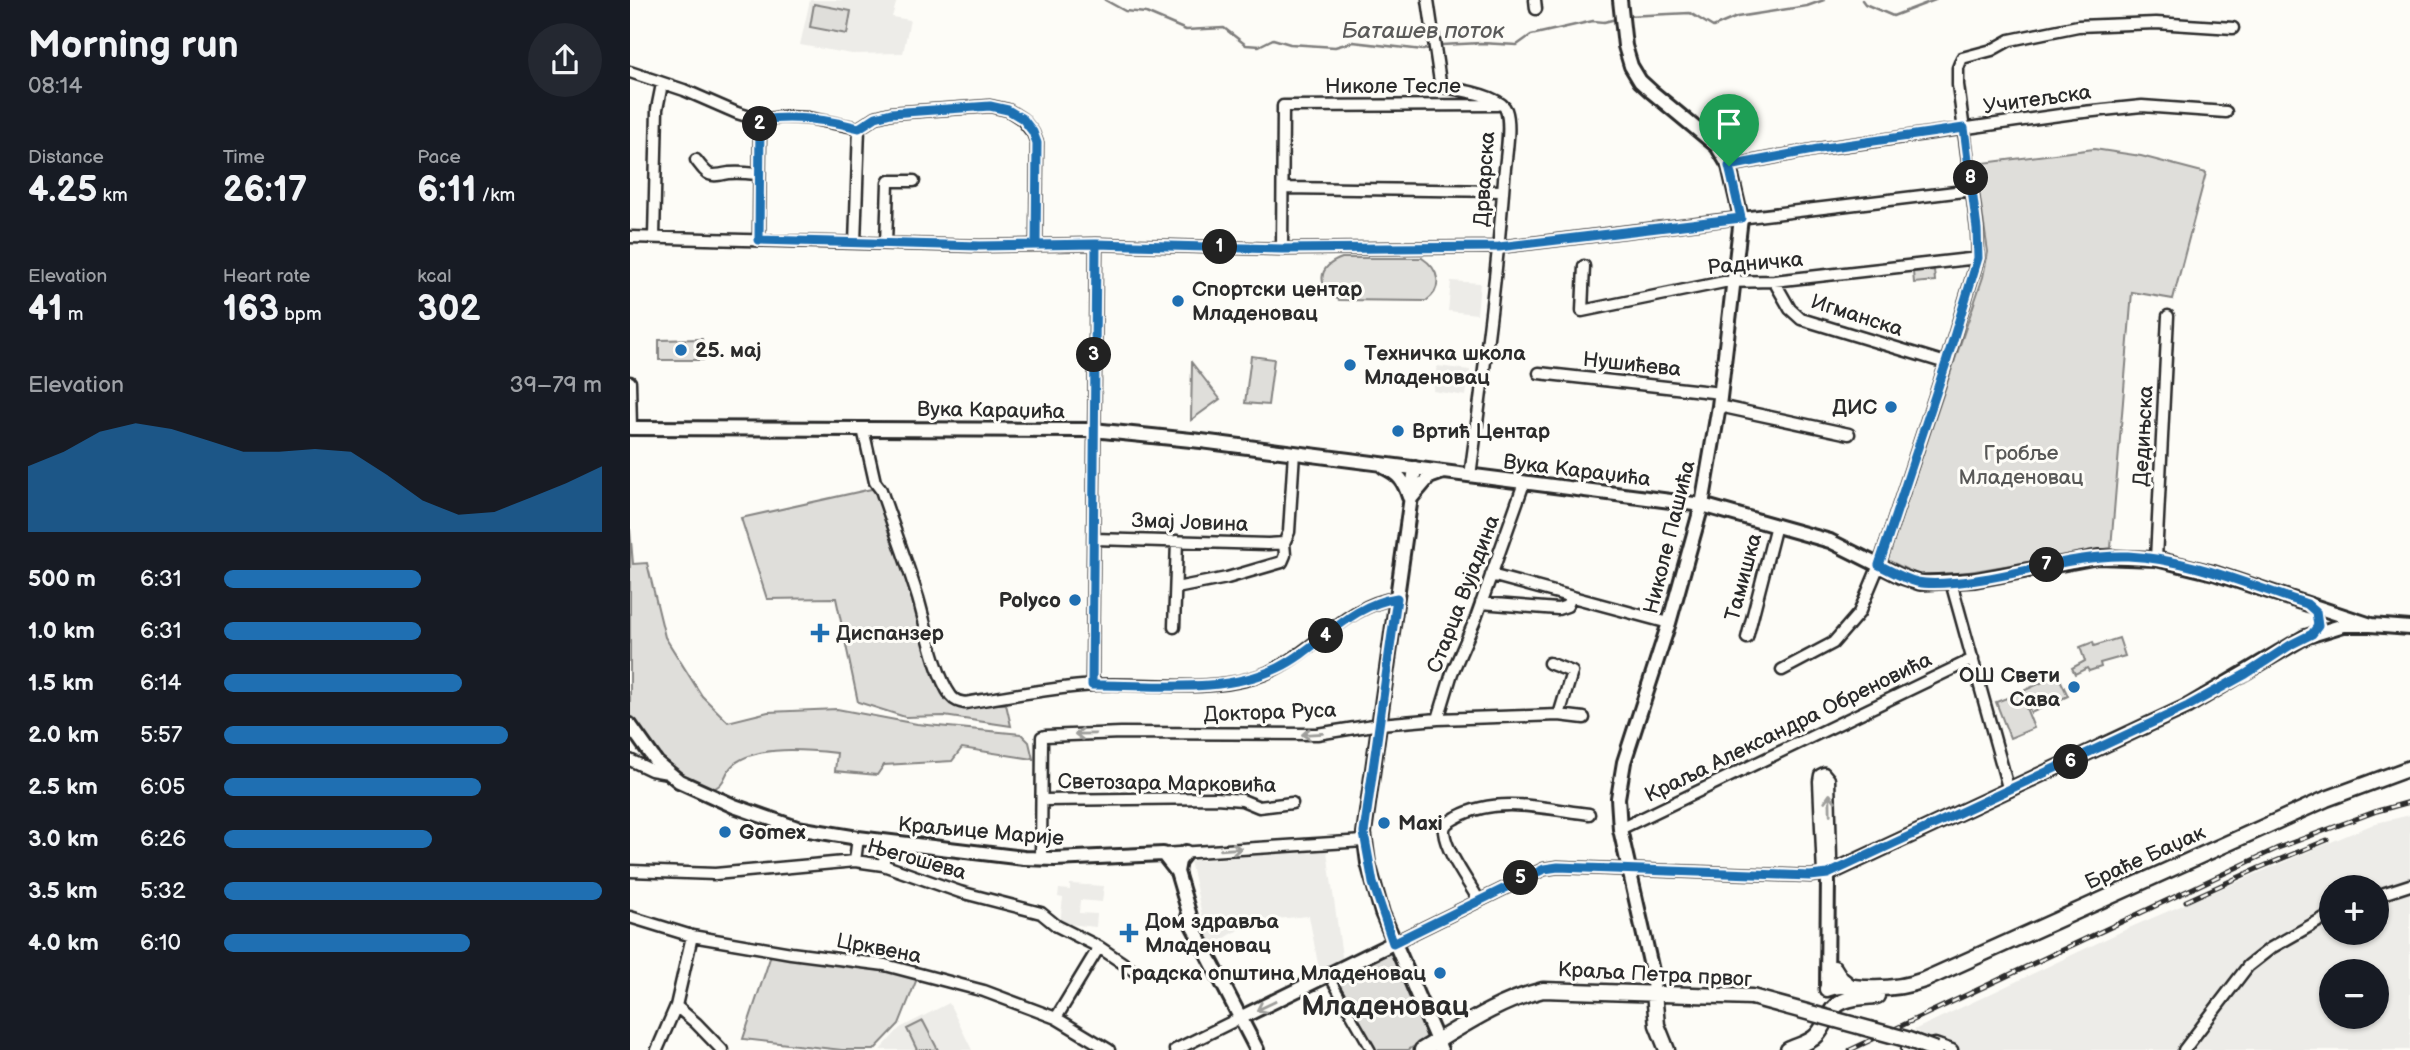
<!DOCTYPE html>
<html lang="en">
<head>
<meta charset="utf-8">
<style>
	:root { --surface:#171b24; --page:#242831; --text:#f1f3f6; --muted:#9ea1a6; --accent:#1f6fb2 }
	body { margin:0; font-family:"Balsamiq Sans",sans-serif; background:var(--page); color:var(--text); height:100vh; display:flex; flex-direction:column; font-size:26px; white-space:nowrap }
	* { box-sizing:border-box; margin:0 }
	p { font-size:23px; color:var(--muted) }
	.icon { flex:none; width:38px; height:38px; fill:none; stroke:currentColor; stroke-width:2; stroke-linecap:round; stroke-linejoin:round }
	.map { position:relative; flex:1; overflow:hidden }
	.drawer { display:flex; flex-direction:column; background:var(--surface); width:630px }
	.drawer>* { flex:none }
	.buttons { position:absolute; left:1689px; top:875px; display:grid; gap:14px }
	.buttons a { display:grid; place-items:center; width:70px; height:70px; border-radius:50%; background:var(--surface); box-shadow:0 2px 5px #0004; font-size:35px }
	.pin { position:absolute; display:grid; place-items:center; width:60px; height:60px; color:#fff; margin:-72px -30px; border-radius:50% 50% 50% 0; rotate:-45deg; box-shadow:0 0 7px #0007 }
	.pin .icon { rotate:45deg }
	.km { position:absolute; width:35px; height:35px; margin:-18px; border-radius:50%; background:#222; color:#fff; font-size:19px; line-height:35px; text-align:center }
	.round { display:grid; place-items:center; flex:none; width:74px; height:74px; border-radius:37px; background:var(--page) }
	.head { display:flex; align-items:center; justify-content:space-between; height:119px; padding:0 28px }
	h1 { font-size:38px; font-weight:600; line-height:52px }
	.figures { display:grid; grid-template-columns:repeat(3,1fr); gap:10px; height:119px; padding:7px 28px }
	.figures div { display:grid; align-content:center }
	.figures b { font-size:35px; font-weight:600 }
	.figures small { font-size:19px; font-weight:400 }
	.figures p { font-size:19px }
	.chart { height:196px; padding:14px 28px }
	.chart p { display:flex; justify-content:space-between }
	.chart svg { width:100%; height:126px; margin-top:7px; fill:var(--accent); opacity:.7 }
	ul { padding:0 28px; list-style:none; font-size:23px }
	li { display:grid; grid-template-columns:112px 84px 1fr; align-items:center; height:52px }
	li i { height:18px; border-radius:9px; background:var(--accent) }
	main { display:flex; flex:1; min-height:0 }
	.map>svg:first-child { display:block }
</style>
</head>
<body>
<main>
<section class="drawer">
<div class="head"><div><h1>Morning run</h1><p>08:14</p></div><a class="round"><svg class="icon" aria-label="share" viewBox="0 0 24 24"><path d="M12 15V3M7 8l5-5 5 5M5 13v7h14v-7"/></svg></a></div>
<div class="figures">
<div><p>Distance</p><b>4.25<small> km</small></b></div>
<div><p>Time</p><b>26:17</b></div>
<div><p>Pace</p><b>6:11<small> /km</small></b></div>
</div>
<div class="figures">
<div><p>Elevation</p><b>41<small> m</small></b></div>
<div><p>Heart rate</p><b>163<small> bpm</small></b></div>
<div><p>kcal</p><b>302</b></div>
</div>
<div class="chart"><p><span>Elevation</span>39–79 m</p>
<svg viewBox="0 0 160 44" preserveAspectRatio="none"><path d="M0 44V21L10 16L20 9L30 6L40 8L50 12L60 16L70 16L80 15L90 16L100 24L110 33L120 38L130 37L140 32L150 27L160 21V44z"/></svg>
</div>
<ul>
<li><b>500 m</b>6:31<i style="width:52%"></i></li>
<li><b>1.0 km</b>6:31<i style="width:52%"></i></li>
<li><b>1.5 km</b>6:14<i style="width:63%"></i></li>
<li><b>2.0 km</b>5:57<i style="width:75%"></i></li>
<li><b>2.5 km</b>6:05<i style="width:68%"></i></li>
<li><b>3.0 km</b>6:26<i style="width:55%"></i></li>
<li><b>3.5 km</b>5:32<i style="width:100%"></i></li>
<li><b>4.0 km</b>6:10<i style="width:65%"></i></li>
</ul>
</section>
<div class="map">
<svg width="1780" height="1050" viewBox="0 0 1780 1050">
	<rect width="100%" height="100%" fill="#fdfcf7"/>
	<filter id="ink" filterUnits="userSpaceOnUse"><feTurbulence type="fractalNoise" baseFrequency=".0143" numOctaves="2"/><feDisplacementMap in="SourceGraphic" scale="14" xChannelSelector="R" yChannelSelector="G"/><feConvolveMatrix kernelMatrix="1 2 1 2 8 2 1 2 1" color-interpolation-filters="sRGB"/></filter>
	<g filter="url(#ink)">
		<!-- built -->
		<path fill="#edece8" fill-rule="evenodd" d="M180,0H267L262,17L280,20L273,53L222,54L170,45Z
			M821,281L850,283L847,314L818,311Z
			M807,366L840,370L836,396L803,391Z
			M1780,815V1050H1322L1284,1030L1501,927L1746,823ZM1701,887H1746V933H1701ZM1701,971H1746V1017H1701Z
			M690,850L697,851L713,963L690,975L679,916L624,921L581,946L576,933L560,861Z
			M440,884L474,886L472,902L450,900L449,913L467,914L466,927L430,923L433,898L428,897L429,889L440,890Z
			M319,1003L342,1050H250L270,1028Z"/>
		<!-- green -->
		<path fill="#dfdeda" stroke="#858482" stroke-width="2" d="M184,4L221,11L217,34L180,27Z
			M1464,149L1511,156L1576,173L1543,299L1502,292L1481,548L1327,574H1286L1257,560L1353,277L1358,252L1345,164Z
			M712,258H792C809,269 814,288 796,301L709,300C686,286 687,267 712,258Z
			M1304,270L1305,281L1284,283L1283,272Z
			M72,339L73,360H29V340Z
			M621,356L644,359L638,405L615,403Z
			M562,363L590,399L561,420Z
			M246,488L322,704H376L381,726L314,716L275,717L228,702L206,598L137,599L111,518Z
			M0,529L3,564L17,563L35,637L72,696L98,722L138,712L207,709L287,724L391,734L399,742L403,759L332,748L322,761L254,765L247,775L205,771L207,753C177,750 128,745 104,764C92,774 99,783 79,791L28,758L0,716Z
			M1489,638L1495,656L1470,663L1471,667L1459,671L1457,668L1445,674L1442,668L1455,661L1450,647L1463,642L1464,646Z
			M1428,675L1438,696L1401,713L1391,692Z
			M1390,693L1404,728L1380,738L1366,702Z
			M760,950L799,1037L778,1050H742L705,980Z
			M141,955L288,976L269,1024L244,1050H212L113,1039Z
			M293,1021L308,1050H287L277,1029Z"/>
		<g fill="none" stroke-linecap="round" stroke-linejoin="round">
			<!-- stream -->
			<path stroke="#7e7d7b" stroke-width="2.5" d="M475,0L495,11L516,13L556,30L594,28L616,45L629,46L643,39L660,44L705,47L723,42L793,50L811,45L851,43L887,45L901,35L963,21L974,22L986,19
				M1232,0L1235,4L1263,16L1305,0
				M996,16L1060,13L1083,27L1107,17L1177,6L1194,0"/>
			<defs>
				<path id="pedestrian" d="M698,975L741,1050"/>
				<path id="minor" d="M798,0L810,82L813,87C827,89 871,96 876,110C882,126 875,161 874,179C867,278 853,377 840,476
					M905,0L906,9
					M0,72L54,90L107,113L130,120L153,117L178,118L229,128L246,117L261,113L360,106L378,110L392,119L403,133L407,143L406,245
					M66,160C79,177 79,177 99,173C109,172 118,173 128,174
					M1099,166L1188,149L1444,113L1512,106L1596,112
					M654,188L873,191
					M0,237L350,246L466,244L652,249L869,247L1342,190
					M24,237L27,109L32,84
					M129,240L130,120
					M225,243L229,128
					M256,244L258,183L259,181H284
					M652,249L653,106L867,105
					M954,266L952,311L1094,282L1144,281L1348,258
					M1144,281L1160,309L1171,319L1316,363
					M909,373L1091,393
					M0,382L1,428
					M1089,406L1219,434
					M233,429L245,482L251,490C263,526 277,562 288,598C296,625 305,674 321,696C325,701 329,702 335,703C377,696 420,688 463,685C515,682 571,693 623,678C678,662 711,605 767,598
					M464,539L638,544L654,543
					M1526,559L1538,316
					M861,575L1039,623
					M1321,582L1379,791
					M546,588L597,578L652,562L655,555L654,543L659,532L664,452
					M851,603L928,609L937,606L941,597
					M544,627L547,541
					M1117,638L1146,525
					M919,663L942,672L929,715
					M1152,670L1203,643L1229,613L1249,565L1316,363L1348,258L1347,229L1328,85V68L1332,58L1362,50L1380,40L1448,26L1526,23L1603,28
					M462,685L466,244
					M808,719L822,673L846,618L894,483
					M0,760L21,770L38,773
					M412,800L586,798L612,800L629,807L662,803
					M990,829L1343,659
					M533,854L734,841
					M411,859L412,737L415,736L491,733L687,734L750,724L808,719L929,715L954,718
					M225,861L228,838
					M253,865L258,842
					M0,871L85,874L225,861L253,865L330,892L411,913L427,926L469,947L506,972
					M1193,875L1189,781L1190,775L1194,773L1199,779L1201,859L1203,872
					M1746,896L1780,885
					M848,899C838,881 816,852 814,832C813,823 821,821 827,817C867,795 917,809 959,814
					M0,917L62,936L161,953L255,965L354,991L426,1018L479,1050
					M763,943L914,869L928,867L1180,876L1198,874
					M46,1006L66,1023L92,1050
					M426,1018L469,947
					M27,1050L46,1006L62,936
					M545,1050L610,1018
					M1277,1050L1305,1044L1322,1050
					M1554,1050L1618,966L1641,948L1701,914"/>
				<path id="tertiary" d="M990,0L995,46L1001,66L1010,81L1022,92L1087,146L1099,166L1111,218L1089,406L1072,505L1039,623L994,762L988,798L990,829L1022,971L1024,993
					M0,428L463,430L571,441L1072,505L1200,541L1272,577L1290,583L1345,580L1468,557L1526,559L1584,573L1741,625
					M754,467C769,474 774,481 779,497
					M785,468L734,833L738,863L752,913L811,1050
					M782,497L799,477L813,472
					M0,725L27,763L49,781L104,806L167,828L228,838L394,858L425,859L533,854L547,872L562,923
					M547,872L549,861L556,852
					M558,917L627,1050
					M1197,989L1198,874L1558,706L1675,637L1714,625H1741L1780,628
					M610,1018L763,943"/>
				<path id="secondary" d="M1204,968L1211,979L1221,987
					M1197,989C1210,983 1223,988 1237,988C1257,989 1275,987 1294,980L1696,799L1780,768
					M1024,993L1027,1025L1037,1050
					M792,1050C831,1027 868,1001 913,990L1122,997
					M1158,1050C1168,1045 1180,1043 1187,1035C1198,1023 1198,1007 1214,1001C1224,997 1236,997 1247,996"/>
			</defs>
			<!-- pedestrian casing -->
			<use href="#pedestrian" stroke="#2b2b2b" stroke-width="12"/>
			<!-- minor casing -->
			<use href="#minor" stroke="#2b2b2b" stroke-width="15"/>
			<!-- tertiary casing -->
			<use href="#tertiary" stroke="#2b2b2b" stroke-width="18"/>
			<!-- secondary casing -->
			<use href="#secondary" stroke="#2b2b2b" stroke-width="19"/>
			<!-- pedestrian -->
			<use href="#pedestrian" stroke="#fdfcf7" stroke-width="7"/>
			<!-- minor -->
			<use href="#minor" stroke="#fdfcf7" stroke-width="10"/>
			<!-- tertiary -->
			<use href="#tertiary" stroke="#fdfcf7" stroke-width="12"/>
			<!-- secondary -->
			<use href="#secondary" stroke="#fdfcf7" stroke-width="14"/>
			<defs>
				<path id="rail" d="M1556,901L1629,868L1697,840
					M1220,1050L1648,848L1747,811L1780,802"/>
			</defs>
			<!-- rail casing -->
			<use href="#rail" stroke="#2b2b2b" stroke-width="5"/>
			<!-- rail -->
			<use href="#rail" stroke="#fdfcf7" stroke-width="2.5" stroke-dasharray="8" stroke-linecap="butt"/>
			<defs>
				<path id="secondary-bridge" d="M1122,997L1276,1039L1306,1050"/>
			</defs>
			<!-- secondary-bridge casing -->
			<use href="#secondary-bridge" stroke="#2b2b2b" stroke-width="19" stroke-linecap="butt"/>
			<!-- secondary-bridge -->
			<use href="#secondary-bridge" stroke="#fdfcf7" stroke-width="14"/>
		</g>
		<!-- one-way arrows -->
		<defs><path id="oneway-shaft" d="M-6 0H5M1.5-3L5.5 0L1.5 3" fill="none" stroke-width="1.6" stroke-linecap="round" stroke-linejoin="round" transform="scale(1.75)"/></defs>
		<g stroke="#9e9e9b">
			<use href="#oneway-shaft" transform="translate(455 734) rotate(179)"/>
			<use href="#oneway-shaft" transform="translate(682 734) rotate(177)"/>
			<use href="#oneway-shaft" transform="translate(1200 804) rotate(-91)"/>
			<use href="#oneway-shaft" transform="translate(601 849) rotate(-4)"/>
			<use href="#oneway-shaft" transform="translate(636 1006) rotate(154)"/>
		</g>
	</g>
	<g fill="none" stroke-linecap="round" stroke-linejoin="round" filter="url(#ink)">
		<defs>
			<path id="route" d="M1099,166L1111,218L869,247L652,249L466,244L350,246L129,240L130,120C164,115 196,119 229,128L246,117L261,113L360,106L378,110L393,119L403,132L407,143L406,245L466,244L462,685C522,684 591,695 648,668C690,648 718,605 767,598L734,833L743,883L763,943L914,869L928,867L1180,876L1198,874L1558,706L1616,674L1662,644L1682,634L1688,626L1686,612L1677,604C1619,585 1560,559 1498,556C1441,554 1387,577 1330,582C1316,583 1301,585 1287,582C1274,579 1261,571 1249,565L1316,363L1348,258L1347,229L1334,128L1188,149L1099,166"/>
		</defs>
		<!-- route casing -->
		<use href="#route" stroke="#fff" stroke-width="14"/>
		<!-- route -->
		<use href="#route" stroke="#1f6fb2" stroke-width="9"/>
	</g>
	<!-- markers -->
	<g fill="#1f6fb2" stroke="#fdfcf7" stroke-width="2.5">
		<circle cx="548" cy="301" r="7"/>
		<circle cx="51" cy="350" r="7"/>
		<circle cx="720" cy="365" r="7"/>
		<circle cx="1261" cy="407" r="7"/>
		<circle cx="768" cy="431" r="7"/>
		<circle cx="445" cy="600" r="7"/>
		<path d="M186.5 622.5h7v7h7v7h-7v7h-7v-7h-7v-7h7z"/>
		<circle cx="1444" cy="687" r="7"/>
		<circle cx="754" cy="823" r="7"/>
		<circle cx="95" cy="832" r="7"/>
		<path d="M495.5 922.5h7v7h7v7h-7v7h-7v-7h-7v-7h7z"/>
		<circle cx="810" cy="973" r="7"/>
	</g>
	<g text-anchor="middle" stroke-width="6" stroke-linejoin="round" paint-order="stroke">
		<!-- street labels -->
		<g font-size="21" fill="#2b2b2b" stroke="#fdfcf7">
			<text x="763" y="93">Николе Тесле</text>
			<text transform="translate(1407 99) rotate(-8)" y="7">Учитељска</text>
			<text transform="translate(854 179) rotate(-86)" y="7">Дрварска</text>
			<text transform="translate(1125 263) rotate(-5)" y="7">Радничка</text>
			<text transform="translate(1227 315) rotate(18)" y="7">Игманска</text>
			<text transform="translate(1002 364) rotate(6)" y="7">Нушићева</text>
			<text transform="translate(361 410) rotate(1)" y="7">Вука Караџића</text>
			<text transform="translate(1513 436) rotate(-87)" y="7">Дедињска</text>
			<text transform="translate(947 470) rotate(7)" y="7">Вука Караџића</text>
			<text transform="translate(560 522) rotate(2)" y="7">Змај Јовина</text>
			<text transform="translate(1039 537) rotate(-76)" y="7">Николе Пашића</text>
			<text transform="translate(1113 577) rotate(-75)" y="7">Тамишка</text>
			<text transform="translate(833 594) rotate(-69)" y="7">Старца Вујадина</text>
			<text transform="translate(640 712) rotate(-2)" y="7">Доктора Руса</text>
			<text transform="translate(1158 727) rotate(-26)" y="7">Краља Александра Обреновића</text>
			<text transform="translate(537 783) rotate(1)" y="7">Светозара Марковића</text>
			<text transform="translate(351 831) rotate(5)" y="7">Краљице Марије</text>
			<text transform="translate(1515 857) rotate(-24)" y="7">Браће Баџак</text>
			<text transform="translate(287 859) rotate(16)" y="7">Његошева</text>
			<text transform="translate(249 948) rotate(11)" y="7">Црквена</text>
			<text transform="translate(1025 974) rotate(3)" y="7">Краља Петра првог</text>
		</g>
		<!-- poi labels -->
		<g font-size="21" font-weight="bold" fill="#2b2b2b" stroke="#fdfcf7" text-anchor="start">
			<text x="562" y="296">Спортски центар<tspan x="562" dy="24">Младеновац</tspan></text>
			<text x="65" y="357">25. мај</text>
			<text x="734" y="360">Техничка школа<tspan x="734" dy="24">Младеновац</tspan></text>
			<text x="1247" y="414" text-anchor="end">ДИС</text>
			<text x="782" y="438">Вртић Центар</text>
			<text x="431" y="607" text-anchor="end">Polyco</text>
			<text x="206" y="640">Диспанзер</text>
			<text x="1430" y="682" text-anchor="end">ОШ Свети<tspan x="1430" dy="24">Сава</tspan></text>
			<text x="768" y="830">Maxi</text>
			<text x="109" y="839">Gomex</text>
			<text x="515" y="928">Дом здравља<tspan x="515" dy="24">Младеновац</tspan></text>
			<text x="796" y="980" text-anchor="end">Градска општина Младеновац</text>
		</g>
		<!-- park labels -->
		<g font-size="21" fill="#585857" stroke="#fdfcf7">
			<text x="1391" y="460">Гробље<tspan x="1391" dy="24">Младеновац</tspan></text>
		</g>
		<!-- water labels -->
		<g font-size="23" font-style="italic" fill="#5b5b5a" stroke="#fdfcf7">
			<text x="793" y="38">Баташев поток</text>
		</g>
		<!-- district labels -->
		<g font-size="28" font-weight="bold" fill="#2b2b2b" stroke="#fdfcf7">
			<text x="755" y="1015">Младеновац</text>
		</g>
	</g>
</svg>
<div class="buttons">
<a>+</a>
<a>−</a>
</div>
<div class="pin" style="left:1099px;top:166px;background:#1e9e55"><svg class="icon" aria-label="arrive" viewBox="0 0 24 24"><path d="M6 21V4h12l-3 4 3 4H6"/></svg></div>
<b class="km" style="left:590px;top:247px">1</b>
<b class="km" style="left:130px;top:124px">2</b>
<b class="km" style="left:464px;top:355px">3</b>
<b class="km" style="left:696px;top:636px">4</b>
<b class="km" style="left:891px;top:878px">5</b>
<b class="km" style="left:1441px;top:762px">6</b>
<b class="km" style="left:1417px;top:565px">7</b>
<b class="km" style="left:1341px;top:178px">8</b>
</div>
</main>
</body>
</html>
